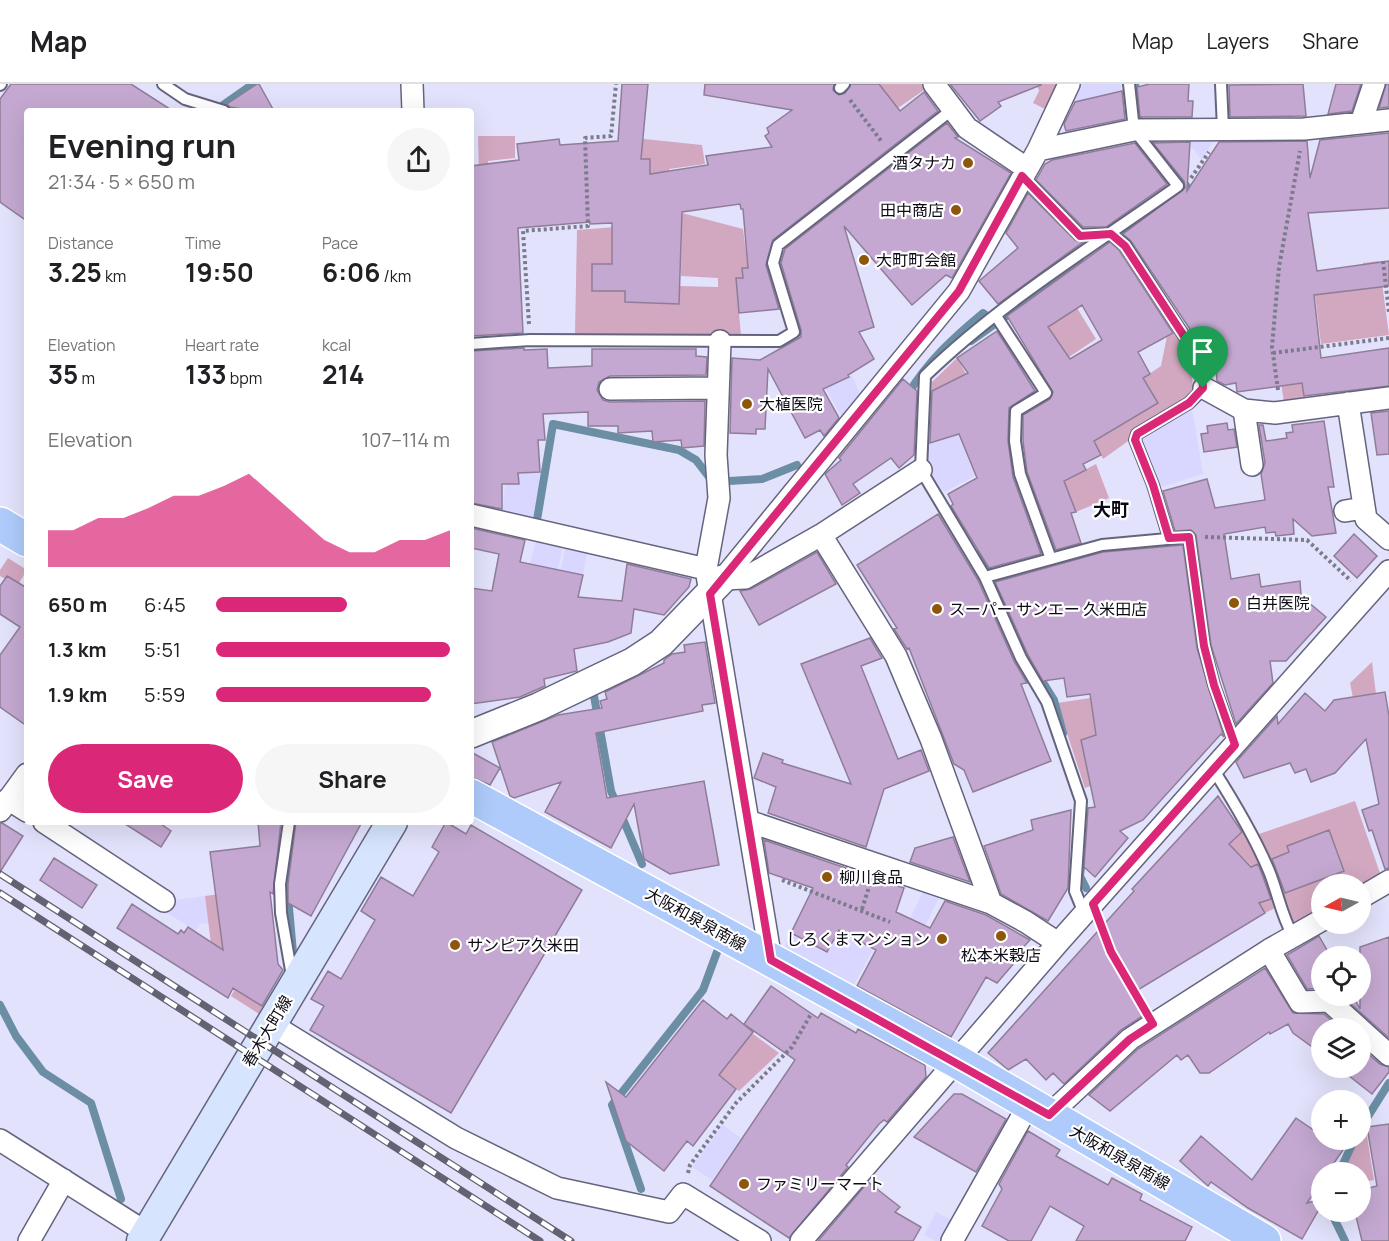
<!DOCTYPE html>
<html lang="en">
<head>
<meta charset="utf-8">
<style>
	:root { --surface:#fff; --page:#f6f6f6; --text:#202124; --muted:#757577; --line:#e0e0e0; --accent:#db2777 }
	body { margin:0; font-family:Manrope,"Noto Sans JP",sans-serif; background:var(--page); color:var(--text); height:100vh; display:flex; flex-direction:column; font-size:22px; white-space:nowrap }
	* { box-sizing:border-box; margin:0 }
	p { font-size:20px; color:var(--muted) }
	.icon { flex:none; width:33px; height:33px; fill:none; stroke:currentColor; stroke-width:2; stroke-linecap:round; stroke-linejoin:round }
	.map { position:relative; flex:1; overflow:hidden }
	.panel { position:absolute; left:24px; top:24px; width:450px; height:717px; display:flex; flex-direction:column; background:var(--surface); border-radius:6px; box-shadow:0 6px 24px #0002 }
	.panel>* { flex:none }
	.needle { width:39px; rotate:262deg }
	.fabs { position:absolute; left:1311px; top:790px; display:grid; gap:12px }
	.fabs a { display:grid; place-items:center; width:60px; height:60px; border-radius:50%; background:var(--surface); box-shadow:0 6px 24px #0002; font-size:30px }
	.pin { position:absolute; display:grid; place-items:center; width:51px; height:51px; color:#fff; margin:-62px -26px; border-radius:50% 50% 50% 0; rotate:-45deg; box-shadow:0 0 6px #0007 }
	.pin .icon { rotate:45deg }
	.round { display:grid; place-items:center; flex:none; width:63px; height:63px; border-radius:32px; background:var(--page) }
	.headline { display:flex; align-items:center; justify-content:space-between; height:102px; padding:0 24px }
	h1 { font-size:33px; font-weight:700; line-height:45px }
	.figures { display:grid; grid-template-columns:repeat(3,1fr); gap:9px; height:102px; padding:6px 24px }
	.figures div { display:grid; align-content:center }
	.figures b { font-size:26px; font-weight:700 }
	.figures small { font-size:16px; font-weight:400 }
	.figures p { font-size:16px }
	.chart { height:168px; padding:12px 24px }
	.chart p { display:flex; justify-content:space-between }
	.chart svg { width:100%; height:108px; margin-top:6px; fill:var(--accent); opacity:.7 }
	.primary-button { display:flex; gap:12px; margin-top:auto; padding:12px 24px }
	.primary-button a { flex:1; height:69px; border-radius:36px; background:var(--accent); color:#fff; font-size:24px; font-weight:700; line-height:69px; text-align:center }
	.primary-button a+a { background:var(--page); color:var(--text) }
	ul { padding:0 24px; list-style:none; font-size:20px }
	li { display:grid; grid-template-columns:96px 72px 1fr; align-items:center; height:45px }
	li i { height:15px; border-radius:8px; background:var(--accent) }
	header { display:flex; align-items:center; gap:36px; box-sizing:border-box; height:84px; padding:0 30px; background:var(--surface); border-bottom:2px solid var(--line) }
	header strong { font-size:28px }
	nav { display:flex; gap:33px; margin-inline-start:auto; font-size:21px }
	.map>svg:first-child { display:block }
</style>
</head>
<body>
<header>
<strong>Map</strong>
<nav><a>Map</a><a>Layers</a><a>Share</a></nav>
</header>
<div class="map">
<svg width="1389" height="1157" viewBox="0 0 1389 1157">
	<rect width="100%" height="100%" fill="#e3e2fc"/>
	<!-- built -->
	<path fill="#d9d7ff" d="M1076,0H1121V6L1068,19Z
		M1217,51L1202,76L1183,52Z
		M852,291L860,310L842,333L825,304Z
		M1192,323L1203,390L1158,404L1143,367L1142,354L1145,350Z
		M958,351L975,392L944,408L928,384L930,360Z
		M540,388L541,394L535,439L502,431L505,400H519L518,389Z
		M536,455L563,461L558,486L530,480Z
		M566,461L588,466L583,491L561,486Z
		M923,808L939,814L925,842L910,834Z
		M205,812L209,839L200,840L196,847L164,827L172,814L176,816Z
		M838,847L873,866L852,904L784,864L791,849L827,868Z
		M723,1041L741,1054L712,1096L692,1083Z
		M936,1128L954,1137L943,1157H935L924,1151Z"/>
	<!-- green -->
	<path fill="#d2a7c0" d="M879,0H925L927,4L898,24Z
		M1037,0H1057L1045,25L1033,19L1039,7Z
		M478,52H515V74L488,77L489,89L479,90Z
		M625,53L702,61L705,80L669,85L671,111L650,110V75H625Z
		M682,129L743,145L748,184H743L746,228L739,229L741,252L575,250L577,146L616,143L612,151V168L627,169L626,218L678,220L679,202L718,203V194L681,192Z
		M1379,177L1389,251L1321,260L1315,211L1366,204L1363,179Z
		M1077,224L1096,255L1069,273L1048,242Z
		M1175,248L1189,270L1194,310L1103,375L1085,340L1115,344L1158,319L1143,294L1161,282L1167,252Z
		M957,274L966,290L947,299L953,312L951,326L930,332L932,298Z
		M1300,279L1305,315L1284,318L1278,282Z
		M1096,380L1109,414L1076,428L1064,397Z
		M8,474L27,486L19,499L8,492L5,495L0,492V486Z
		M1372,578L1376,610L1353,614L1350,599Z
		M1097,613L1096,651L1081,656L1093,701L1085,704L1057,619Z
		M1355,717L1382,795L1361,807L1360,801H1322L1321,829L1294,845L1286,831L1282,810L1344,786L1329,746L1287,762L1289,768L1269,776L1259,750Z
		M1242,747C1257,769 1273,797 1275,824L1265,829L1246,798L1254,784L1229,760Z
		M251,806L224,867L212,868L205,812Z
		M235,905L263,922L259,930L231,912Z
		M741,941L779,969L739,1007L719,991L749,953Z
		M1366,1046L1374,1096L1361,1099L1360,1089H1344L1352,1066Z"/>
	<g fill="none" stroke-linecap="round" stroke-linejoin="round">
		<!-- stream -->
		<path stroke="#6b8ea4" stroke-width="8" d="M1135,0L1140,43L1188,104L1179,110
			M223,21L253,0
			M1113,156L1152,129
			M971,257L1081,179
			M908,310C928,277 954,253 983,229L995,238
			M533,441L536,442L553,340L679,366L696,376L713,398L762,395L797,381
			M976,470L986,482L1001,507
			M1022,557L1031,579L1054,616L1063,649
			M594,612L611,707L642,780
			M1081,783L1080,792L1086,804
			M293,868L287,802L295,738
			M0,921L16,952L43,988L91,1019L121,1115
			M1360,1045L1389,999
			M1339,1089L1354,1056
			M641,1105L612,1021L703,906L717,868
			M1331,1128L1345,1157"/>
	</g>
	<!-- building -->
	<path fill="#c4a8d1" stroke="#8f7d97" stroke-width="1.5" fill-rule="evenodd" d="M11,0H131L173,27H27V137L0,118V15Z
		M257,0H259L274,27H255L230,23L227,20Z
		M622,0H648L641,75H650V90L708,81L706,72L772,63L765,52L769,49L767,44L792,26L704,11L705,0H834L833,6L839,11L845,9L851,0H879L900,27L924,8L938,27L773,156L766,181L779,225L739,229L736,194H743L742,184H748L743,125H741L740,120L682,128L679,220L625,218V207H592V180H612V139L590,140V138L518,144L523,249L471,252V82L519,76L517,60L559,55L560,61L618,57Z
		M950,0H1041V1L998,18L1001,22L980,37Z
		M1150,0H1189L1188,17H1193L1192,33H1140L1137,3Z
		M1303,0L1306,32L1230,33L1229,1Z
		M1336,0H1361L1352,27L1328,30Z
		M1386,0H1389V23L1379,24Z
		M1122,7L1125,35L1066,47L1064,40L1075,18Z
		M947,39L958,53L955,54L1011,89L952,194L946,191L912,221L844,142L874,243L859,248L874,275L848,291L849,293L823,305L839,334L824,352L820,346L805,354L768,285L765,345H756V350L730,349L732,274L760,276L801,253V246L781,179L785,165Z
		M1389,49V124L1308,129L1317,187L1389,177V202L1314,211L1321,274L1389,264V302L1304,312L1302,299L1237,308L1236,299L1225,301L1217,297L1216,284L1131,157L1123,150L1185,104L1184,97L1153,59L1190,58L1187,107L1219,58L1307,57L1310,94L1320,56Z
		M1135,59L1167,100L1106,143H1083L1036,96L1045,80L1052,76Z
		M1028,109L1075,156L1083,158L998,220L979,197L1018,164L1006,149Z
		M1110,158L1119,166L1173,249L1138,268L1150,290L1143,294L1158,319L1094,357L1101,371L1083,380L1086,386L1064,397L1076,428L1071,429L1081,459L1056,466L1027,388L1023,357V331L1050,315L1053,308L1007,232ZM1082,221L1102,256L1070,275L1048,243Z
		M997,247L1035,307L1009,324L1008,357L1013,393L1041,470L989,484L951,422L953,420L948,410L977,394L959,350L930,359L932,307L968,289L957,274Z
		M524,264V266L547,265L548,284L592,282V265H696V272L707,273L706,291L610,292L599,298L597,306L603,316L610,318L705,317L704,362L682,364L681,356L653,358L652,347L618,349V342H588V328L543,330L545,356H538L540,388L518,389L519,400H502V425L471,419V267Z
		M903,295L917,307L914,371L899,384L891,374L853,400L860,409L842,421L825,390L841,376L839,374Z
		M1389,327V370L1377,371L1371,329Z
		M1324,337L1334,403H1328L1336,449L1312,452L1293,435L1294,450L1276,452L1275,448L1266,449L1265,443L1224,450L1231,495L1259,490L1261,503L1300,497L1301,512L1326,533L1286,577H1270L1273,599L1236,640L1211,561L1196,451L1191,446L1175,447L1163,407L1207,395L1215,424L1265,416L1261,390L1265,379L1259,341H1263L1266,357L1287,354L1286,349L1293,348L1292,341Z
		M1227,339L1228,346L1234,345L1237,363L1204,368L1201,350L1208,349L1207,342Z
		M938,430L978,496L1014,577L1027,599L1021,600L1051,677L973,708L964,686L954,680L909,564L907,565L894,545L897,544L857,481Z
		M471,444L525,456L520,478L583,491L578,513L622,517L627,480L691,495L689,503L664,531L634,525L631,549L608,558L574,565L577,587L544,595L545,602L520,613L471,620V504L492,507L499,470L471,464Z
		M1354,450L1377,472L1357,494L1334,472Z
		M1183,461L1197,564L1224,653L1221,650L1143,736L1120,747L1128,754L1095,793L1084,783L1088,724L1095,723L1081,656L1096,651L1090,610L1067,613L1064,594L1043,597L1028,571L995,498L1103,468Z
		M817,468L836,500L759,541L740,507L751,505Z
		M7,492L27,504V642L0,623V571L20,543L0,530V502Z
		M870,554L882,574L861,582L898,675L921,666L929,687L884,705L866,763L768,729L776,703L754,694L763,669L783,676L782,679L851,700L801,580Z
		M705,558L715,619L702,621L703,627L596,649L607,714L704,697L719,781L670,790L644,775L634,720L611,764L545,728L561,698L514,714L510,712L492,658L558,631L602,624L600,617L607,615L605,608L664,579V576L672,570L685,568L684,561Z
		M1385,608L1389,632V784L1385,785L1372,746L1369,747L1362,726L1379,720L1366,655L1335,689L1311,698L1306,685L1295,689L1290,679L1244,694L1236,678L1277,632L1278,640L1305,609L1325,627L1334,616Z
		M471,668L500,684L490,701L471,693Z
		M1218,712L1242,748L1229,760L1251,783L1258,780L1262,790L1271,815L1259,819L1265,829L1131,910L1144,931L1121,946L1064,1000L1053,989L1046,996L1026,975L1008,986L1006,984L988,969L1134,807L1132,805Z
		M1071,726L1068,804L1048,837L1001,810L984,762L1033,746L1031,736Z
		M122,738H158L171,747L161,763Z
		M258,738H281L273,810L270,808L278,880L283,886L262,922L233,904L228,914L117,844L132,820L178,850L181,846L184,849L188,843L223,866L210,768L260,762Z
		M296,738H362L311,832L288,819V800Z
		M446,738L466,750L471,741L582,806L451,1029L310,946L324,922L311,915L328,887L341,895L375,836L361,827L381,793L413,812L439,768L432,763Z
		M2,739L23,752L0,788V740Z
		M1329,746L1344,787L1285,809L1272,775L1289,768L1287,762Z
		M953,753L970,798L910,778L915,764Z
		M764,756L904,804L896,828L930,844L945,817L986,831L1030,856L1011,876L1015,878L997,899L986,893L951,953L857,902L876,866L839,846L827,868L791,849L813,804L769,789Z
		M54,774L97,801L82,824L40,796Z
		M1319,852L1331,873H1322V904L1307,905L1287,871Z
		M1389,853V954L1342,912H1353L1360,925V863Z
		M1265,884L1293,929L1324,930L1341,945H1322V970L1293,949L1288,940L1270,950L1269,948L1209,989H1200L1188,971L1181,976L1177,971L1110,1027L1089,1011L1138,965Z
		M771,902L818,934L821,929L856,949L858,945L925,981L926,993L887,1038L884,1036L879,1040L846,1081L848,1083L789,1154L710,1102L795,976L744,940Z
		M703,916L727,935L731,930L753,948L719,991L736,1005L693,1062L687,1057L664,1087L626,1057L606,998L626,1013Z
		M1360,963L1380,980L1389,983V988L1372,1010L1339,984H1360Z
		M954,1010H962L1006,1035L976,1088L914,1053Z
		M1296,1034L1322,1052V1056H1328L1343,1066L1327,1089H1322V1097L1307,1119L1322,1115V1120L1302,1155L1248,1124L1211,1098L1208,1102L1180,1077L1201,1052L1252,1096Z
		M1389,1040V1157H1362L1355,1128H1360V1106L1377,1102L1367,1043Z
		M1028,1047L1060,1066L1056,1072L1108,1101L1112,1094L1142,1110L1140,1116L1192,1143L1185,1157H1076L1084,1142L1050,1122L1031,1157H1009L982,1142L1002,1105L999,1100Z
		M868,1098L900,1123L895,1128L921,1143L913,1157H818Z"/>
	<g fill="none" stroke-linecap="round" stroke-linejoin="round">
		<defs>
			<path id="service" d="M163,0L185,15L224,27
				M1221,0L1223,45
				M0,1L1,0
				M840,4L844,0
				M1022,92L1080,151L1111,150L1125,161L1201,278L1204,304L1189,319L1137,350L1135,356L1153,401L1169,454
				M996,232L1046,309L1016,327L1015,357L1020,390L1051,475
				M471,260L530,256L779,257L794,248L773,179L778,161L953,25
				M985,493L1102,461L1189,453L1204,562L1214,601L1235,661
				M1213,685C1234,718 1254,751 1269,787C1278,809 1281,831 1293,852
				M289,738L280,800L281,829L292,892
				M1084,829L1075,807L1081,717L1047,618L1021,574L985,493L921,386L925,292C1000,219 1092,163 1178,102L1134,46L1129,0"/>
			<path id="minor" d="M412,0L413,27
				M934,0L967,44L1026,84
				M1361,39L1374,0
				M1038,66L1134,46L1304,45L1389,36
				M720,257L716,371L719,414L706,485L771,876
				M1204,304L1244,326L1275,329L1389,314
				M610,305L718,304
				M1348,319L1366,435L1389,455
				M1244,326L1252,381
				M1345,427L1364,424
				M471,431L706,485
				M821,451L896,572L931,655L991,819
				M723,495L959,207L1038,66L1069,0
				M723,495L745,494L821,451L921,386
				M8,715L27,727
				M0,727L27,690
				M748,737L991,819L1026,838L1058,859
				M44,738L164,817
				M1360,814L1389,797
				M1269,866L1300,918L1329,917L1360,945
				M271,940L456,1054L557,1104L669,1128L683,1110L760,1157
				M1360,945L1389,971
				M1049,1031L1130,955L1269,866L1322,836
				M0,1056L147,1149
				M29,1157L64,1096
				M801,1157L1058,859L1389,487
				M952,1157L1029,1020"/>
			<path id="tertiary" d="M471,650L538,623L632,578L661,559L723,495"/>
			<path id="secondary" d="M142,1157L392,738"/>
			<path id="primary" d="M0,440L27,456
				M471,712L958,978L1264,1157"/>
		</defs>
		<!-- service casing -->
		<use href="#service" stroke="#65647f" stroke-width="14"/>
		<!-- minor casing -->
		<use href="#minor" stroke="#65647f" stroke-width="24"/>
		<!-- tertiary casing -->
		<use href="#tertiary" stroke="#65647f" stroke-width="30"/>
		<!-- secondary casing -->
		<use href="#secondary" stroke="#65647f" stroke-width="33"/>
		<!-- primary casing -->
		<use href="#primary" stroke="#fff" stroke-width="36"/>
		<!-- path -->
		<path stroke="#7c7b8e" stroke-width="4" stroke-dasharray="3 3" stroke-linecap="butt" d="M850,16L882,58
			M1191,94L1209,68
			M1383,177L1389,228
			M529,240L523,147L588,142L585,54L611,52L616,0
			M1273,269L1389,254
			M1278,306L1272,263L1279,183L1300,67
			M1205,453L1307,456L1351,497
			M782,796L890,838
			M862,825L870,800
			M1101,843L1111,868L1141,922
			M688,1089L690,1081L736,1019L792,963L811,930"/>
		<!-- service -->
		<use href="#service" stroke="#fff" stroke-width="10"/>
		<!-- minor -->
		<use href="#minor" stroke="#fff" stroke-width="21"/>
		<!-- tertiary -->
		<use href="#tertiary" stroke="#fff" stroke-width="27"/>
		<!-- secondary -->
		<use href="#secondary" stroke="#d6e5fd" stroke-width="30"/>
		<!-- primary -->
		<use href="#primary" stroke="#aecbfb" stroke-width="33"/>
		<defs>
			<path id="rail" d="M0,790L571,1157
				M0,809L540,1157"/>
		</defs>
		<!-- rail casing -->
		<use href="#rail" stroke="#636273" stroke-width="7"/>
		<!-- rail -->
		<use href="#rail" stroke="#fff" stroke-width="4.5" stroke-dasharray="14" stroke-linecap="butt"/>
	</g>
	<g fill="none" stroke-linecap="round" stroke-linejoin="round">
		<defs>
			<path id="route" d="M1022,92L1080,152L1111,150L1125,162L1201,278L1203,304L1189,319L1137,350L1135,356L1153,401L1169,454L1189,453L1204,562L1214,601L1235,661L1093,820L1111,868L1153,940L1130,955L1049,1031L771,876L710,510L959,207Z"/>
		</defs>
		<!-- route casing -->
		<use href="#route" stroke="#fff" stroke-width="12"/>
		<!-- route -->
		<use href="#route" stroke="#db2777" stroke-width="8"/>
	</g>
	<!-- markers -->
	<g fill="#8d560b" stroke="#fff" stroke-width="2">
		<circle cx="968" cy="79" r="6"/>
		<circle cx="956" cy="126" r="6"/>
		<circle cx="864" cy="176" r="6"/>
		<circle cx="747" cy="320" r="6"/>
		<circle cx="1234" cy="519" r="6"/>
		<circle cx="937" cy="525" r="6"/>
		<circle cx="827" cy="793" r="6"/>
		<circle cx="1001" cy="852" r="6"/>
		<circle cx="942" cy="855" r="6"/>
		<circle cx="455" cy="861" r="6"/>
		<circle cx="744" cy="1100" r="6"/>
	</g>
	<g text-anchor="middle" stroke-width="4.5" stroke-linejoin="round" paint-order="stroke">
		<!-- poi labels -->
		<g font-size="16" fill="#0c0b15" stroke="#fff" text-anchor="start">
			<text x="956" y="85" text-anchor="end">酒タナカ</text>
			<text x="944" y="132" text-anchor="end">田中商店</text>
			<text x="876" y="182">大町町会館</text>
			<text x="759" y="326">大植医院</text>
			<text x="1246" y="525">白井医院</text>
			<text x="949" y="531">スーパー サンエー 久米田店</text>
			<text x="839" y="799">柳川食品</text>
			<text x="930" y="861" text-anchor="end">しろくまマンション</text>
			<text x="467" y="867">サンピア久米田</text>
			<text x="1001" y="877" text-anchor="middle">松本米穀店</text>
			<text x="756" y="1106">ファミリーマート</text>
		</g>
		<!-- street labels -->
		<g font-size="16" fill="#0c0b15" stroke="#fff">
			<text transform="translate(696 835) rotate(29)" y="6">大阪和泉泉南線</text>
			<text transform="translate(267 947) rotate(-59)" y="6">春木大町線</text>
			<text transform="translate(1120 1073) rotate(30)" y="6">大阪和泉泉南線</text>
		</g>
		<!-- neighbourhood labels -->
		<g font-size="18" font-weight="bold" fill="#0c0b15" stroke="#fff">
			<text x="1111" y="432">大町</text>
		</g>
	</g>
</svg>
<div class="fabs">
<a><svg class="needle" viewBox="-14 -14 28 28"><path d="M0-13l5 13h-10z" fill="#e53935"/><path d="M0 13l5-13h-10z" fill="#757577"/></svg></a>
<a><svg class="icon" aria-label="locate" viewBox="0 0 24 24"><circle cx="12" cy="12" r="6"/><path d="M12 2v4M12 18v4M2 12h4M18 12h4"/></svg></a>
<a><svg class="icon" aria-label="layers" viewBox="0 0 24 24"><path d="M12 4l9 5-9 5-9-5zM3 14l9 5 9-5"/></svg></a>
<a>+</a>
<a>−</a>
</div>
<div class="pin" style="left:1203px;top:304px;background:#1e9e55"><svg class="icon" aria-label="arrive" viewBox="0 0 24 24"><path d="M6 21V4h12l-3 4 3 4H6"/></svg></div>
<section class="panel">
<div class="headline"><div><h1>Evening run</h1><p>21:34 · 5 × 650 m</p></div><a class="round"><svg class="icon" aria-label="share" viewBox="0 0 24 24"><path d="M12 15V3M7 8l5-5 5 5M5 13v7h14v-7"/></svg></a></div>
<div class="figures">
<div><p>Distance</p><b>3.25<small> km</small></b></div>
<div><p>Time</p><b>19:50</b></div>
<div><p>Pace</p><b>6:06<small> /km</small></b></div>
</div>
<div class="figures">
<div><p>Elevation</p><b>35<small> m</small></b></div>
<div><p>Heart rate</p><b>133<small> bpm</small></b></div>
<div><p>kcal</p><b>214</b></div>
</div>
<div class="chart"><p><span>Elevation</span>107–114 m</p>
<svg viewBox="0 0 160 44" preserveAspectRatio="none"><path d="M0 44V29L10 29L20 24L30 24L40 20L50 15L60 15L70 11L80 6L90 15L100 24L110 33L120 38L130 38L140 33L150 33L160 29V44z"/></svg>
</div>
<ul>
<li><b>650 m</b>6:45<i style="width:56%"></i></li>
<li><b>1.3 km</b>5:51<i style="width:100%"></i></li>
<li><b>1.9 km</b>5:59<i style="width:92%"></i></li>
</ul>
<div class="primary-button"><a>Save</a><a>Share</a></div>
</section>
</div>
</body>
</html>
